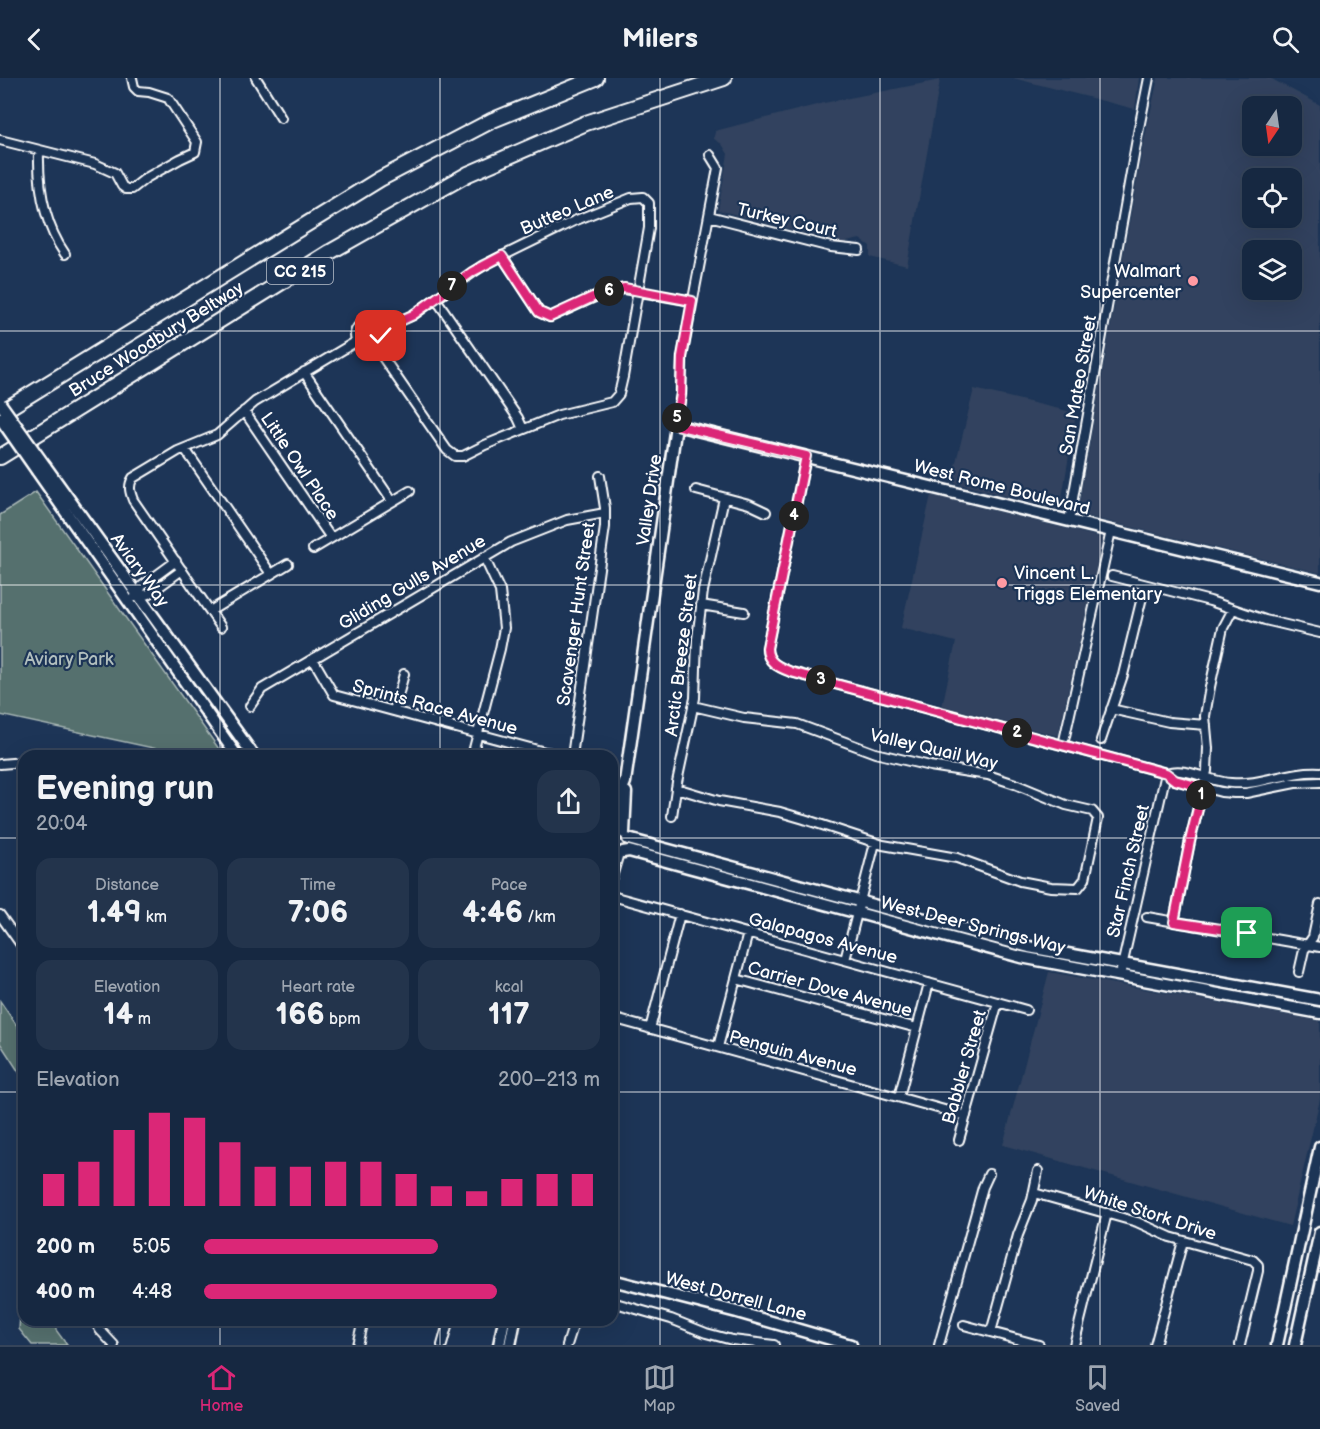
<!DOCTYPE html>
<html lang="en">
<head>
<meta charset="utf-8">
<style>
	:root { --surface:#162841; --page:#23344c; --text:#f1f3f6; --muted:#9ea6b1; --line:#35445a; --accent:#db2777 }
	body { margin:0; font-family:"Balsamiq Sans",sans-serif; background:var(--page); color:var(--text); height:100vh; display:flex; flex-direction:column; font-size:22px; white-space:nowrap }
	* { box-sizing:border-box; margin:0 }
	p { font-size:20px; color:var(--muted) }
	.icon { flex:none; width:33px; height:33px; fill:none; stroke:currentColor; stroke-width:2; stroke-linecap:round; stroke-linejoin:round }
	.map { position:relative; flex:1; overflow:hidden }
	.panel { position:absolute; left:18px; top:672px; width:600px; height:576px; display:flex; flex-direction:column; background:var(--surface); border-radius:18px; box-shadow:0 6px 24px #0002,0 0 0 2px var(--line) }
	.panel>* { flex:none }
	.needle { width:39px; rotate:193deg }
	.buttons { position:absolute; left:1242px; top:18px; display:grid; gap:12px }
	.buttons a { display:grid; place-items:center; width:60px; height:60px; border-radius:12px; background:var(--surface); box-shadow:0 6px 24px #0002,0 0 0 2px var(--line); font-size:30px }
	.pin { position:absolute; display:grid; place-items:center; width:51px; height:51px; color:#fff; margin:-26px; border-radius:12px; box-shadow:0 3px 9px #0006 }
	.km { position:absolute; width:30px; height:30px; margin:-15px; border-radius:50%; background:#222; color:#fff; font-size:16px; line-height:30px; text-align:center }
	.round { display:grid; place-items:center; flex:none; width:63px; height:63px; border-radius:18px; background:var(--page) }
	.overview { display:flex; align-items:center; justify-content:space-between; height:102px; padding:0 18px }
	h1 { font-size:33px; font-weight:800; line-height:45px }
	.metrics { display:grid; grid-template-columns:repeat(3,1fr); gap:9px; height:102px; padding:6px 18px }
	.metrics div { display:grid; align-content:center; border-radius:15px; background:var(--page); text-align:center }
	.metrics b { font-size:30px; font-weight:800 }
	.metrics small { font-size:16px; font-weight:400 }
	.metrics p { font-size:16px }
	.chart { height:168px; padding:12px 18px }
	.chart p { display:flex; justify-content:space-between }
	.chart svg { width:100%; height:108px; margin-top:6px; stroke:var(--accent); stroke-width:6 }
	ul { padding:0 18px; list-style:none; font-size:20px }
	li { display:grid; grid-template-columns:96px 72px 1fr; align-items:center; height:45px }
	li i { height:15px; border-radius:8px; background:var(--accent) }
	header { display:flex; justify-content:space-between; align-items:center; height:78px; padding:0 18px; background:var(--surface); font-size:27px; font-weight:800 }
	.tab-bar { display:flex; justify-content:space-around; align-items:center; height:84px; border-top:2px solid var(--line); background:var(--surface); font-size:16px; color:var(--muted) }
	.tab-bar a { display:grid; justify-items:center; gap:3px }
	.tab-bar .active { color:var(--accent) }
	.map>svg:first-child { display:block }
</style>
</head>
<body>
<header><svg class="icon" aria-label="back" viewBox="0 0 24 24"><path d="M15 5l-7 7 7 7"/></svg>Milers<svg class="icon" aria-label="search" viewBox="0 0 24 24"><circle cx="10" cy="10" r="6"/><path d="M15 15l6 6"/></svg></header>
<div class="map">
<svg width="1320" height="1267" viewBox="0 0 1320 1267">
	<rect width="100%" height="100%" fill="#1d3557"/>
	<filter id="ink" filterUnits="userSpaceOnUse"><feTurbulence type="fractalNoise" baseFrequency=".0167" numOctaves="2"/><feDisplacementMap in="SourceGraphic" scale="12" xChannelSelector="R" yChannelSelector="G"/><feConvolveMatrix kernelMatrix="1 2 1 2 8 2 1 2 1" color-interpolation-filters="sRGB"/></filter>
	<g filter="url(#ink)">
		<!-- built -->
		<path fill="#32435e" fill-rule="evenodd" d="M1013,0H1139L1135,31Z
			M1158,0H1270L1320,27V495L1077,436L1143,68ZM1252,28H1292V68H1252ZM1252,100H1292V140H1252ZM1292,172V212H1252V172Z
			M940,2L907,188L870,179V168L860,161L842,165L718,132L728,76L722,66L714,61L715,53L824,25Z
			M974,311L1076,335L1060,432L951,404Z
			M931,417L1103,460L1058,658L942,629L956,564L901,550Z
			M1049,894L1320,943V1021L1290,1148L1003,1067Z"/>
		<!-- green -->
		<path fill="#54706e" stroke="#aab8b6" stroke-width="1.5" d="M36,414L224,678H190L0,637V437Z
			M0,923L24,958V1002L0,965Z
			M24,1182V1242H56V1252L67,1267H32L19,1251Z"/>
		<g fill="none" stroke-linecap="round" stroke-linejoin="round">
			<defs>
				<path id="street" d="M256,0L281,40
					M0,62L95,86L115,95L122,108L126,111H132L146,100L180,81L195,74L197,64L168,20L149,14L138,13L134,9L132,0
					M39,72C38,108 44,146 65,176
					M709,138L831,169L859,172
					M502,178L539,234L550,239L606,214L624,211L692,223
					M436,221L518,340L523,351
					M355 257a13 13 0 1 1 26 0a13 13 0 1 1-26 0Z
					M375,268L447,372L455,378H463L485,367L559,337L612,324L619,316L623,299L649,150V125L643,119L631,120L574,143L482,188L413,237L380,252
					M304,294L392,423
					M244,333L331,460
					M676,347L681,316L682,279L718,90L710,77
					M185,371L271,496
					M806,378L767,570C767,584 778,589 791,594L1166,695L1175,702L1221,714L1234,715H1246L1295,705L1320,704
					M696,412L749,426L766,434
					M1069,443L1138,55L1149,0
					M313,471L410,413
					M1112,498L1210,523L1265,542L1320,555
					M138,517L142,508L176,483
					M135,519L149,516L182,492
					M701,527L744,534
					M210,533L288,486
					M221,549L133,422C130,414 128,408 133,400L178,373L217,357L255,324L357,263
					M313,581L334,617L545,674L570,678
					M250,628L262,611L511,464L567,442L605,435
					M1111,631L1169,644L1206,647
					M394,633L404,596
					M1101,662L1123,597L1145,507
					M1063,667L1111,453
					M472,678L500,571L504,550L500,513L484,479
					M572,678L605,449V430L600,398
					M0,686L24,684
					M1166,695C1188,688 1209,704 1231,705C1261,708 1289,692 1320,694
					M676,710L719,723L780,734L804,741L883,767L957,780L1020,803L1051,809L1078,810L1085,801L1098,740L1092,733L1066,727L1015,706L988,697L930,688L875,675L797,646L744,640L693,628
					M672,738L677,704L695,620L697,561L703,513L724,420
					M612,799L619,775
					M612,818L1026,932
					M0,837L24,871
					M1147,839L1320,869
					M1174,844L1190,763L1207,693L1208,670L1205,638L1210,609L1223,550L1233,531
					M845,882L875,765
					M1299,894L1304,872L1313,859L1320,826
					M1120,897L1166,695
					M736,901L917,950
					M612,940L966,1038
					M650,951L680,836
					M718,969L748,855
					M899,1019L929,905
					M959,1062L998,924
					M1034,1115L1137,1144L1170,1159L1253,1182L1258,1187V1193L1240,1267
					M612,1224L671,1241L706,1255L732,1262L774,1267
					M94,1242L100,1252L114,1267
					M964,1247L1039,1267
					M991,1254L1018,1157L1032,1122L1038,1093
					M357,1267L363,1242
					M442,1267L449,1242
					M567,1267L575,1242
					M939,1267L983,1109L989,1096
					M1074,1267L1107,1135
					M1155,1267L1183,1163"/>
				<path id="secondary" d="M45,388L254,678
					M37,393L237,678
					M613,754L620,716L625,704L676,347L1320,504
					M624,755L626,714
					M628,761L1029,869L1320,922
					M623,774L629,773L1021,879L1320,935
					M612,1202L737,1234L851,1267
					M499,1267L504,1242
					M510,1267L515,1242
					M1277,1267L1320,1069
					M1295,1267L1320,1154"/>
				<path id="highway" d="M0,335L380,101L493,42L596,0
					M0,379L330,174L468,96L586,45L724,0"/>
			</defs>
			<!-- street casing -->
			<use href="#street" stroke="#fff" stroke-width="12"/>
			<!-- secondary casing -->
			<use href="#secondary" stroke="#fff" stroke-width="15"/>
			<!-- highway casing -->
			<use href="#highway" stroke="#fff" stroke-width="18"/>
			<!-- street -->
			<use href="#street" stroke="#1d3557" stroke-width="8"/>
			<!-- secondary -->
			<use href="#secondary" stroke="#1d3557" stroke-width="10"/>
			<!-- highway -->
			<use href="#highway" stroke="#1d3557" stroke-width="14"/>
			<defs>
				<path id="secondary-bridge" d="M0,325L45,388
					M0,340L37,393"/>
			</defs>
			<!-- secondary-bridge casing -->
			<use href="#secondary-bridge" stroke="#fff" stroke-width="15" stroke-linecap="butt"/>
			<!-- secondary-bridge -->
			<use href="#secondary-bridge" stroke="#1d3557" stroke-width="10"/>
		</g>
	</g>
	<g fill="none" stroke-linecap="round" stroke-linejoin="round" filter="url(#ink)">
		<defs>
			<path id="route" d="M381,258L380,252L413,237L472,194L502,178L539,234L550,239L593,219L624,210L692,223L682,279L681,316L676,347L806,378L767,570C767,584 778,589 791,594L1166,695L1175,702L1203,710L1190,763L1174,844L1247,855"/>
		</defs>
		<!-- route casing -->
		<use href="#route" stroke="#fff" stroke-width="12"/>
		<!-- route -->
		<use href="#route" stroke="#db2777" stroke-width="8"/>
	</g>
	<!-- grid -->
	<path fill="none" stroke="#fff" stroke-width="1.5" stroke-opacity="0.55" d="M220,0V678M440,0V678M660,0V1267M880,0V1267M1100,0V1267M0,253H1320M0,507H1320M0,760H24M612,760H1320M0,1014H24M612,1014H1320M220,1242V1267M440,1242V1267"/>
	<!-- markers -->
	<g fill="#ff9aa2" stroke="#1d3557" stroke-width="2">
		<circle cx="1193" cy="203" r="6"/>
		<circle cx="1002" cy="505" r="6"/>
	</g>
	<g text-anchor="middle" stroke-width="4.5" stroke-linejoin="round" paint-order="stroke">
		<!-- shield labels -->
		<rect fill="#1d3557" stroke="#bbc2cd" stroke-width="1.5" x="267" y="180" width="66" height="26" rx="4.5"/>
		<g font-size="16" font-weight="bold" fill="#fff">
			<text x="300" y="199">CC 215</text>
		</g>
		<!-- street labels -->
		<g font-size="18" fill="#fff" stroke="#1d3557">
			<text transform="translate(567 132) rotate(-23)" y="6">Butteo Lane</text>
			<text transform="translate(787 142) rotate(13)" y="6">Turkey Court</text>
			<text transform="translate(156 261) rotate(-32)" y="6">Bruce Woodbury Beltway</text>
			<text transform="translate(1078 307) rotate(-80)" y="6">San Mateo Street</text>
			<text transform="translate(300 388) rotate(56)" y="6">Little Owl Place</text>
			<text transform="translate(1002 409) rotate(14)" y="6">West Rome Boulevard</text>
			<text transform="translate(649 422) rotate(-82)" y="6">Valley Drive</text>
			<text transform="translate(140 492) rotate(54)" y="6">Aviary Way</text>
			<text transform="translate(412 504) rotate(-31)" y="6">Gliding Gulls Avenue</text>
			<text transform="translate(576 536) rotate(-82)" y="6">Scavenger Hunt Street</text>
			<text transform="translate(681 577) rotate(-83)" y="6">Arctic Breeze Street</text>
			<text transform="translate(435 629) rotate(15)" y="6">Sprints Race Avenue</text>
			<text transform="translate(934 671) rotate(13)" y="6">Valley Quail Way</text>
			<text transform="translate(1128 793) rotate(-77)" y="6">Star Finch Street</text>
			<text transform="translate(973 847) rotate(14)" y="6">West Deer Springs Way</text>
			<text transform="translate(823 860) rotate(15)" y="6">Galapagos Avenue</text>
			<text transform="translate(830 911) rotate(15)" y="6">Carrier Dove Avenue</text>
			<text transform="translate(793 975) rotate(15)" y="6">Penguin Avenue</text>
			<text transform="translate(964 989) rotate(-74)" y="6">Babbler Street</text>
			<text transform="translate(1150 1135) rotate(18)" y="6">White Stork Drive</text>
			<text transform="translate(736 1218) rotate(15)" y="6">West Dorrell Lane</text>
		</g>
		<!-- poi labels -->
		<g font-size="18" fill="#fff" stroke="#1d3557" text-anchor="end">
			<text x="1181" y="199">Walmart<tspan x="1181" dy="21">Supercenter</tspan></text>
			<text x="1014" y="501" text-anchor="start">Vincent L.<tspan x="1014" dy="21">Triggs Elementary</tspan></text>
		</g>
		<!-- park labels -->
		<g font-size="18" fill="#b2bfbe" stroke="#1d3557">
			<text x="69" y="587">Aviary Park</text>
		</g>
	</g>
</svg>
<div class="buttons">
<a><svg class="needle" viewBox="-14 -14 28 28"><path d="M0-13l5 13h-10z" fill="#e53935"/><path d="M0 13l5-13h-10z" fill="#9ea6b1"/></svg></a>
<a><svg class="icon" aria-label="locate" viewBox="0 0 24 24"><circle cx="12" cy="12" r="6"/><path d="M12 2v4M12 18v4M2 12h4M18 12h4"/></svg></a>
<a><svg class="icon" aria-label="layers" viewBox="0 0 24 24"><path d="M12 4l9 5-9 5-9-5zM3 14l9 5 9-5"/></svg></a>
</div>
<div class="pin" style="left:1247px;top:855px;background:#1e9e55"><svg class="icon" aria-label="arrive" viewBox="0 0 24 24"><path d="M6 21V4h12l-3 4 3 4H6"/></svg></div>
<div class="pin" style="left:381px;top:258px;background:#d93025"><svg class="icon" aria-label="check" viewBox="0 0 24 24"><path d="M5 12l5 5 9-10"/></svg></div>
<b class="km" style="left:1201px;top:717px">1</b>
<b class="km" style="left:1017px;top:655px">2</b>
<b class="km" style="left:821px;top:602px">3</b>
<b class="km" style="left:794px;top:438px">4</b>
<b class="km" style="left:677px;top:340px">5</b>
<b class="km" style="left:609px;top:213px">6</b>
<b class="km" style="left:452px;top:208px">7</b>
<section class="panel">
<div class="overview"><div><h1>Evening run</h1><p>20:04</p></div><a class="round"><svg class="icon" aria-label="share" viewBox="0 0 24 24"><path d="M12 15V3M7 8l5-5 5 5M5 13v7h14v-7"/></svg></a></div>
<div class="metrics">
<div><p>Distance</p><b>1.49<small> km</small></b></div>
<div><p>Time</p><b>7:06</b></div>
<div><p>Pace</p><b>4:46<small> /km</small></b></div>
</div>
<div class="metrics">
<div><p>Elevation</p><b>14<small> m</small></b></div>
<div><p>Heart rate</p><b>166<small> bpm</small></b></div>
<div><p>kcal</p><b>117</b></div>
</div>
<div class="chart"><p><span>Elevation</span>200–213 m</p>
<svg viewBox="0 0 160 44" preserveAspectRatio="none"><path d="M5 44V31M15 44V26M25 44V13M35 44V6M45 44V8M55 44V18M65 44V28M75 44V28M85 44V26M95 44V26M105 44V31M115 44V36M125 44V38M135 44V33M145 44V31M155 44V31"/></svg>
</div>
<ul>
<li><b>200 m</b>5:05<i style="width:59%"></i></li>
<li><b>400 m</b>4:48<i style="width:74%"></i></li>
</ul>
</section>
</div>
<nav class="tab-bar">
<a class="active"><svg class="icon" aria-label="home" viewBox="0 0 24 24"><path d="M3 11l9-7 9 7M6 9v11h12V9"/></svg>Home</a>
<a><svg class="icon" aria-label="map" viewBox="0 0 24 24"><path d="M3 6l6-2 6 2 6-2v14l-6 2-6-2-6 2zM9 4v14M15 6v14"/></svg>Map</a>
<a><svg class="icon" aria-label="saved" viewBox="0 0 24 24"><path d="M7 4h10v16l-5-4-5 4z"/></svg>Saved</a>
</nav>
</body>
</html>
